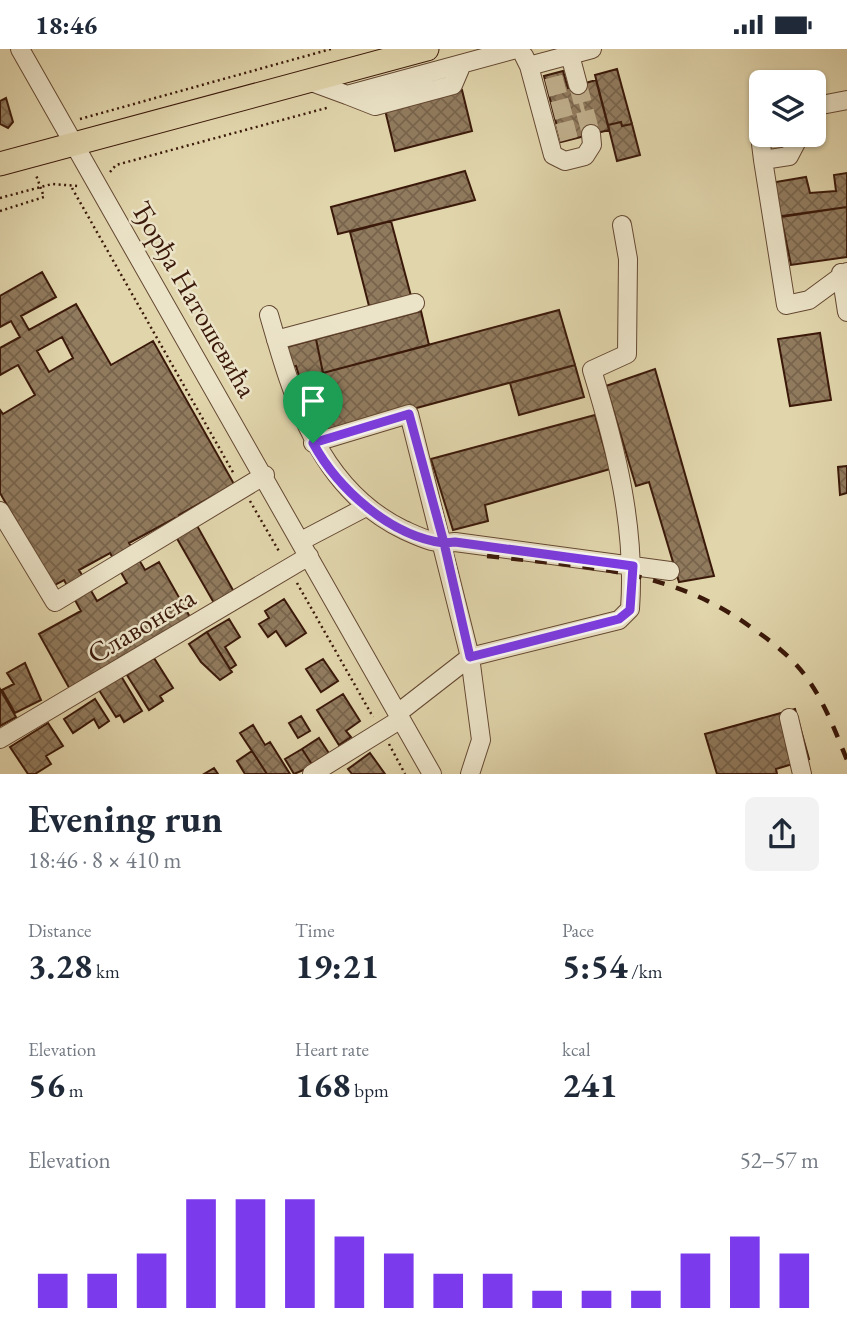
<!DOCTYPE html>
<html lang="en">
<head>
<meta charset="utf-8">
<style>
	:root { --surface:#fff; --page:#f2f2f3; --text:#1f2937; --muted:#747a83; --accent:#7c3aed }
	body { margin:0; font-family:"EB Garamond",serif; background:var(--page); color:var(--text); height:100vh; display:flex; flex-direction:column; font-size:26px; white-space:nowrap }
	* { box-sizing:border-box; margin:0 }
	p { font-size:23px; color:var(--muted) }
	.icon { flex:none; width:38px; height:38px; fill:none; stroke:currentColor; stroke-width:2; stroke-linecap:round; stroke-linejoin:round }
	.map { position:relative; height:725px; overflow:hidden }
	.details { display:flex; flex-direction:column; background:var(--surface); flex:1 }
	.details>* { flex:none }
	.controls { position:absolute; left:749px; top:21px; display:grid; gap:14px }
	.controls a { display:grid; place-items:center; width:77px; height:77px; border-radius:10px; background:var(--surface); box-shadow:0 2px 5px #0004; font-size:35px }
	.pin { position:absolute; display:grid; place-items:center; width:60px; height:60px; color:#fff; margin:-72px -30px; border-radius:50% 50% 50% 0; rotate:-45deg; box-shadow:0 0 7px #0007 }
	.pin .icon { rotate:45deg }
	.round { display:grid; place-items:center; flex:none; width:74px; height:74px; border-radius:10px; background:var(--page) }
	.summary { display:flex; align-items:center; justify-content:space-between; height:119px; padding:0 28px }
	h1 { font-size:38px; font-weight:700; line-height:52px }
	.metrics { display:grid; grid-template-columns:repeat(3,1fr); gap:10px; height:119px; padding:7px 28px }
	.metrics div { display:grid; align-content:center }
	.metrics b { font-size:35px; font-weight:700 }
	.metrics small { font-size:19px; font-weight:400 }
	.metrics p { font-size:19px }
	.chart { height:196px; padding:14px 28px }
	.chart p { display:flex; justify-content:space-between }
	.chart svg { width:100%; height:126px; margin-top:7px; stroke:var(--accent); stroke-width:6 }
	.status { display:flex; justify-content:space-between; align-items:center; height:49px; padding:0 35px; background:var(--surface); direction:ltr }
	.status svg { height:19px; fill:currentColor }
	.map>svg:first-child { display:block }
</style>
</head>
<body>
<div class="status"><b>18:46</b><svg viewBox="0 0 49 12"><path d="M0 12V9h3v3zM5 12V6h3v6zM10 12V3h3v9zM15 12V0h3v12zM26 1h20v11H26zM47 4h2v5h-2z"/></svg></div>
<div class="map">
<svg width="847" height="725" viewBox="0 0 847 725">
	<defs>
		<pattern id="building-cross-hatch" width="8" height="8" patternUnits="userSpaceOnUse" patternTransform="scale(1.75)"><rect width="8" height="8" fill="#917b5e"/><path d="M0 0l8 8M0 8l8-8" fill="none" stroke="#78644c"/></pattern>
	</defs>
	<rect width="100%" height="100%" fill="#e1d5ac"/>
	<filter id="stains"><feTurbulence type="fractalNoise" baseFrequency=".00286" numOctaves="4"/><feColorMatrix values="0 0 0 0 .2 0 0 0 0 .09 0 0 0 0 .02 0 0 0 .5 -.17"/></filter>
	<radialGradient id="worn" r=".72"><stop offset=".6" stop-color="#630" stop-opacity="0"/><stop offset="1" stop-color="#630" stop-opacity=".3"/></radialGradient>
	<!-- building -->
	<path fill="url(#building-cross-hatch)" stroke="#3b190a" stroke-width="2" fill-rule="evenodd" d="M617,20L632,75L622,77L621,73L608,76L595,26Z
		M563,22L568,39L596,31L609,81L561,93L544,27Z
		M462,41L472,82L395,102L385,61Z
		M6,49L13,73L8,79L0,75V52Z
		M621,73L622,77L632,75L640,106L617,112L608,76Z
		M465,122L475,151L338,185L331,158Z
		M847,124V158L775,168L770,134L806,128L810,144L836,142L834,126Z
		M847,158V208L791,216L781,168Z
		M391,172L411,247L369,257L350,183Z
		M42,223L56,248L21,267L29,281L76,255L111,316L153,292L234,435L179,466L186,478L195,473L238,550L218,561L175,486L182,482L175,469L129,494L145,521L159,513L194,575L72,644L39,585L81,562L64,531L53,537L0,444V361L3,365L35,346L18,316L0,326V299L20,288L11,272L0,278V247ZM62,288L73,309L49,323L37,302ZM110,504L127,534L97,552L79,521Z
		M559,261L575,316L317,386L296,317L288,319L283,299L316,290L323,324Z
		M421,262L429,296L323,324L316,290Z
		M820,284L831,351L790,357L778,290Z
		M575,316L584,348L519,366L510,334Z
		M655,320L714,527L679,533L649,433L636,437L606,337Z
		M595,366L610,420L485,456L488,472L453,481L431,410Z
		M847,417V444L840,446L838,418Z
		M284,550L306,584L286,597L276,582L268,588L259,575L269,569L265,562Z
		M229,570L240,588L225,598L236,616L230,620L207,583Z
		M207,583L232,623L220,631L201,613L189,595Z
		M154,609L173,639L160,647L163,652L149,661L127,626Z
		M323,610L338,632L321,643L306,620Z
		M25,614L41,651L15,664L2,641L14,635L7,624Z
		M121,627L142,662L124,673L120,666L116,668L99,641Z
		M0,640L16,668L0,677Z
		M343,645L360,672L346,682L351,688L339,696L317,661Z
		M95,650L109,672L99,679L94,670L73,684L64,670Z
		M795,660L809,710L776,720L777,725H717L705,685Z
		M301,667L310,682L298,689L289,674Z
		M48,674L63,697L46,707L51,715L35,725H28L10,698Z
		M253,676L265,696L270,693L290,725H267L240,684Z
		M319,689L330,706L313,717L302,700Z
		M302,700L313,717L294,725L285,710Z
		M252,702L267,725H245L237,712Z
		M370,704L385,725H352L348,720Z
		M214,719L218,725H204Z"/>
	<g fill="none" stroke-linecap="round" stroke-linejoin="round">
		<!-- minor-tunnel -->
		<path stroke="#c0af8c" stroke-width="18" stroke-dasharray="18 9" stroke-linecap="butt" d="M578,36L591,85
			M547,39L566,34
			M553,62L583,54
			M558,84L588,76"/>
		<defs>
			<path id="minor" d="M20,0L432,725
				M570,6L578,36
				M524,7L529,17L592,0
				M529,17L553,106L565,112L585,107L592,96L591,85
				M309,32L347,46L516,0
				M347,46L375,57L453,36L462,15
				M814,61L816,57L847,51
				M759,79L763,111
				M800,86L789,107L763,111L786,256L809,251L847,223
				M841,224L847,263
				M269,266C293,350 319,440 404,481C422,489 435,496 455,493L670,522
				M276,291L415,254
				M313,394L409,365L470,608L481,691L470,725
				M0,462L55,553L265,426
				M301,492L366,458
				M398,664L470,608L619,571L630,560C636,478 616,399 592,321L627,305L628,210L622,176
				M789,669L802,725
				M0,690L309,507
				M312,725L401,670"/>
			<path id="major" d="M0,115L427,0"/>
		</defs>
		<!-- minor casing -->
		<use href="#minor" stroke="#644832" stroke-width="20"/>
		<!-- major casing -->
		<use href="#major" stroke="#3b190a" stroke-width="25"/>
		<!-- path -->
		<path stroke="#3b190a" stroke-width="2.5" stroke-dasharray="2 3.5" stroke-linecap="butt" d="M80,70L331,0
			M110,123L116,116L330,58
			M72,139L234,425
			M0,149L52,135L78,137
			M0,162L44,148L36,126
			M250,452L280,504
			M297,534L373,668
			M389,695L405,725"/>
		<!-- minor -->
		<use href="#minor" stroke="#ece4c9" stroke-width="18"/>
		<!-- major -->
		<use href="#major" stroke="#e1d5ac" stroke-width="23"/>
		<!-- rail -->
		<path stroke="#3b190a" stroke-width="4.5" stroke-dasharray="12 12" stroke-linecap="butt" d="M487,507C583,518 671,519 752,579C771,592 790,607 804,625C824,651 835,682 847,711"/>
	</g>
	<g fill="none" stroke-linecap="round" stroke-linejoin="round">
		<defs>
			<path id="route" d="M313,394C338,440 390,487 444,494L470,608L619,570L630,561L633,517L455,493L444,494L409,365L313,394"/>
		</defs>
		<!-- route casing -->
		<use href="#route" stroke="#fff" stroke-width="14"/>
		<!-- route -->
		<use href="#route" stroke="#7c3aed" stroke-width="9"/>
	</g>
	<g text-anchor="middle" stroke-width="5" stroke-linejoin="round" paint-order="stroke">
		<!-- street labels -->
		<g font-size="28" fill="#3b190a" stroke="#ece4c9">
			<text transform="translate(195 250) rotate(60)" y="10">Ђорђа Натошевића</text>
			<text transform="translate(141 576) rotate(-31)" y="10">Славонска</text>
		</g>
	</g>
	<rect width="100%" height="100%" filter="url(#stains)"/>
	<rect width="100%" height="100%" fill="url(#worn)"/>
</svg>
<div class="controls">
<a><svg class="icon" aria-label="layers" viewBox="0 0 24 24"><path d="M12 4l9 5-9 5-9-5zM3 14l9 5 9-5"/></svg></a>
</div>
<div class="pin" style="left:313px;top:394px;background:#1e9e55"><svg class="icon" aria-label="arrive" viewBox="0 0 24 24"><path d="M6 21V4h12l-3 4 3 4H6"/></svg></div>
</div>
<section class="details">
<div class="summary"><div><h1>Evening run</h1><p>18:46 · 8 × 410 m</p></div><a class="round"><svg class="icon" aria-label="share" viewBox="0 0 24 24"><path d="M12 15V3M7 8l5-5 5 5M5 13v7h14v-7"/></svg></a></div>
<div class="metrics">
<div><p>Distance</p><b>3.28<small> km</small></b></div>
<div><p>Time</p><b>19:21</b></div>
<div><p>Pace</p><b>5:54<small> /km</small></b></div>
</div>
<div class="metrics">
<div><p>Elevation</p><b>56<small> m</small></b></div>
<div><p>Heart rate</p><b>168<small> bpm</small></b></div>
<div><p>kcal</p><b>241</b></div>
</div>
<div class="chart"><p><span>Elevation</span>52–57 m</p>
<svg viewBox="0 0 160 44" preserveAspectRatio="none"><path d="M5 44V32M15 44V32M25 44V25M35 44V6M45 44V6M55 44V6M65 44V19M75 44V25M85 44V32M95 44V32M105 44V38M115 44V38M125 44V38M135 44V25M145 44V19M155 44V25"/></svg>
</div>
</section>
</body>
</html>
